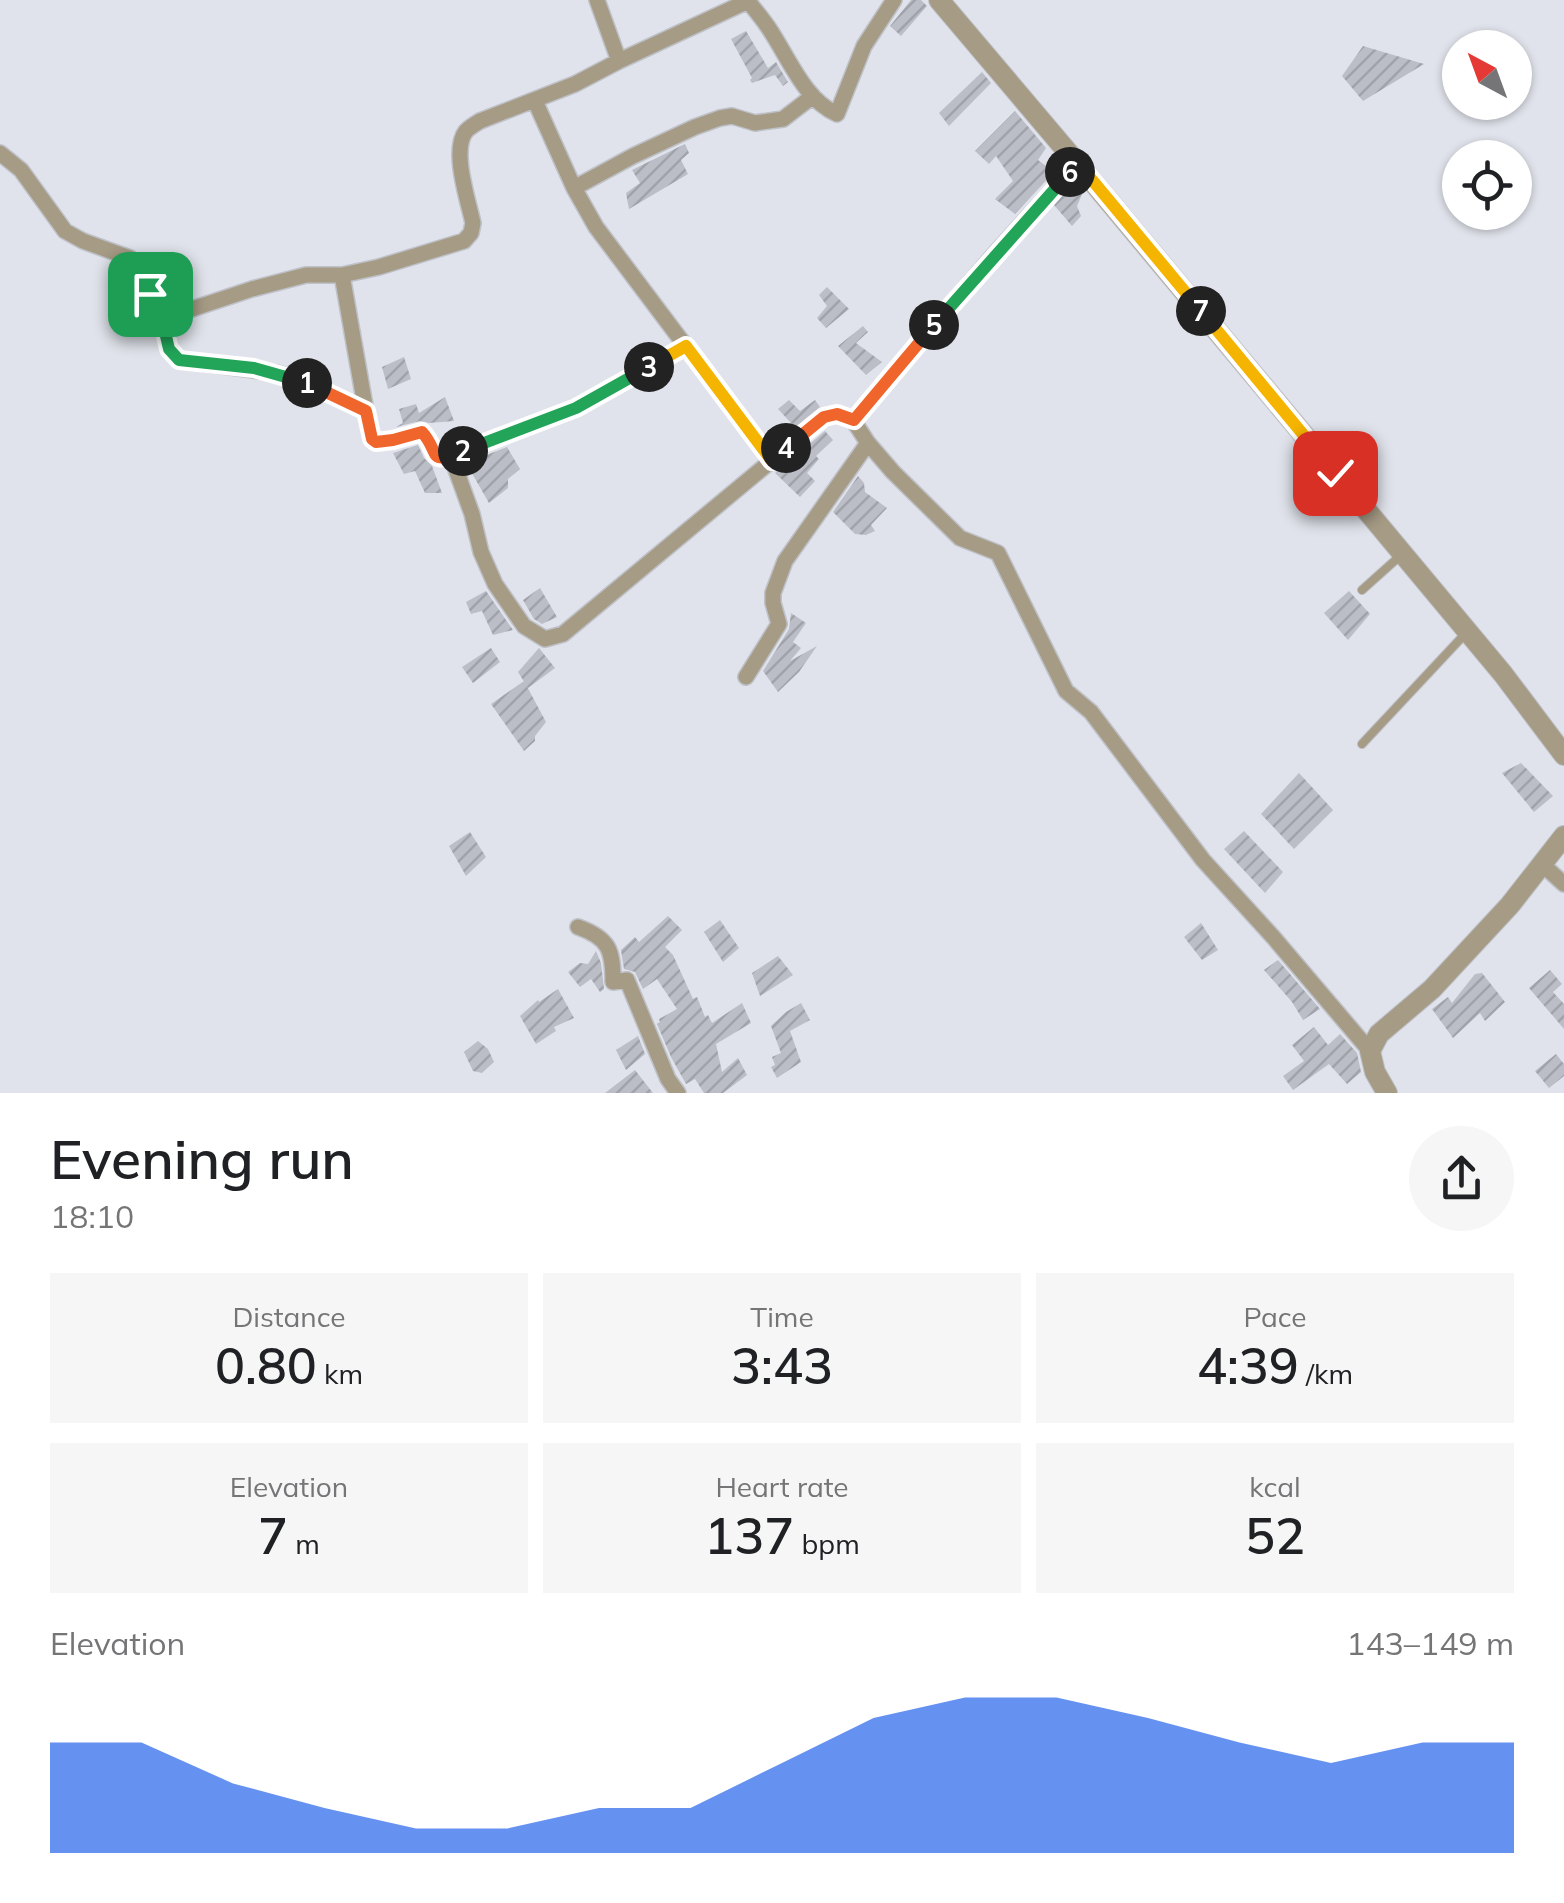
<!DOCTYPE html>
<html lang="en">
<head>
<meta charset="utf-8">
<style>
	:root { --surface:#fff; --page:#f6f6f6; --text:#202124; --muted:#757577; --accent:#2563eb }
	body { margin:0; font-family:Mulish,sans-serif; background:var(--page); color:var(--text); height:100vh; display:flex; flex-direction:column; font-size:38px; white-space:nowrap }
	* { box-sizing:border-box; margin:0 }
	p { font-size:32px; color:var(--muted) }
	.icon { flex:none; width:55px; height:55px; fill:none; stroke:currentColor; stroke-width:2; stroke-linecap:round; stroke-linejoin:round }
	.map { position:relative; height:1093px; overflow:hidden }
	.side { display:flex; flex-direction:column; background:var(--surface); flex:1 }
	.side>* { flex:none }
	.needle { width:65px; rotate:319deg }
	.fabs { position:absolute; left:1442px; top:30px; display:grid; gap:20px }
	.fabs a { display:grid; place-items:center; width:90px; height:90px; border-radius:50%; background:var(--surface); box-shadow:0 2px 8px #0004; font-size:50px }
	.pin { position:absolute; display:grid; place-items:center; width:85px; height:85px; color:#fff; margin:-42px; border-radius:20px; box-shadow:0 5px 15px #0006 }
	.km { position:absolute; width:50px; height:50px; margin:-25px; border-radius:50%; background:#222; color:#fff; font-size:28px; line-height:50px; text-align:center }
	.round { display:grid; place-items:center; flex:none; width:105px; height:105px; border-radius:52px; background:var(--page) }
	.head { display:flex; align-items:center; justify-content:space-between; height:170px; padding:0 50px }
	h1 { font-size:55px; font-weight:600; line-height:75px }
	.metrics { display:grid; grid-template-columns:repeat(3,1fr); gap:15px; height:170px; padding:10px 50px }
	.metrics div { display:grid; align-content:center; border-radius:0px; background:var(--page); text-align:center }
	.metrics b { font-size:50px; font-weight:600 }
	.metrics small { font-size:28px; font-weight:400 }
	.metrics p { font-size:28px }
	.chart { height:280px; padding:20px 50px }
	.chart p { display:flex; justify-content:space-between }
	.chart svg { width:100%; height:180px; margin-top:10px; fill:var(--accent); opacity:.7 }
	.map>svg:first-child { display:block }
</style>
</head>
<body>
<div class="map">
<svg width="1564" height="1093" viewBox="0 0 1564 1093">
	<defs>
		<pattern id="building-hatch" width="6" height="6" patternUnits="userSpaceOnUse" patternTransform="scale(2.5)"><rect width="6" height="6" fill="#bbbec6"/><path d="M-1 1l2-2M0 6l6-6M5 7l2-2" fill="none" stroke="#a1a3aa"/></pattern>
	</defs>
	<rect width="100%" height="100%" fill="#e0e3eb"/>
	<!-- building -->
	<path fill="url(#building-hatch)" d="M911,0H921L927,6L901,36L890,26Z
		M746,31L768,68L776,62L788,82L783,86L775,75L752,83L750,80L752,78L731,39Z
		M1363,46L1424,64L1363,101L1342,76Z
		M982,72L991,83L949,126L939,113Z
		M1015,111L1046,148L1038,160L1054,172L1015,214L995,199L1013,181L996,156L989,164L975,151Z
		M685,144L689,153L681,160L688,174L629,209L626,193L640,183L632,170Z
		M1075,182L1083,192L1077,206L1081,216L1072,226L1054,205Z
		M827,287L849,309L826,328L817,318L827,306L819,295Z
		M863,326L868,332L856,343L882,362L866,375L838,346Z
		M404,357L411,379L388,389L382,367Z
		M445,397L454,421L429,423L420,421L396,427L403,423L399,409L416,404L419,413Z
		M789,400L800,411L815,400L820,407L774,444L772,428L792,424L778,409Z
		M825,431L833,440L816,456L819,459L807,473L815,481L800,497L775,473Z
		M418,445L424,458L432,466L442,493H425L415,471L404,474L393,453Z
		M507,447L520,469L508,479V488L489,503L466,463Z
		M858,476L864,483L865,492L887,508L871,525L875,531L866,535L855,534L833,512Z
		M540,588L557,617L542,624L534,619L523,600Z
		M486,591L513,630L493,635L482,611L471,614L466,602Z
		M1349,591L1370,614L1348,640L1324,613Z
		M791,613L806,623L793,642L801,648L790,661L817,646L799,672L778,692L763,671L789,629Z
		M491,648L500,662L473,683L462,667Z
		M539,648L555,668L528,688L518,672Z
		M524,681L546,722L535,736V741L524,751L491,704Z
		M1521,763L1553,796L1534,812L1502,773Z
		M1299,773L1333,810L1294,849L1261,814Z
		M1244,831L1283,872L1265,893L1224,849Z
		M470,832L486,857L466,876L449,846Z
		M668,916L682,930L665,947L673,955L693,999L697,997L705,1017L708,1015L712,1023L742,1003L751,1023L716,1044L722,1072L738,1058L747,1075L723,1093H704L695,1079L686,1084L671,1057L657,1024L660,1022L659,1019L677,1009L657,979L643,989L635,972L624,969L621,950L635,937L639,942Z
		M720,920L739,948L723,962L704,932Z
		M1201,923L1218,950L1202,960L1184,937Z
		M596,951L601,963L604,989L600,992L591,979L580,987L568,972L580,963L588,964Z
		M778,956L793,975L760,996L752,973Z
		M1278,960L1320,1009L1303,1020L1292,1002L1264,970Z
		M1550,970L1562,984L1553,992L1564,1004V1029L1529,988Z
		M1482,973L1505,1002L1485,1021L1480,1013L1453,1038L1432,1009L1448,997L1452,1003L1475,974Z
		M558,989L574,1018L554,1027L556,1031L536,1044L520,1016L538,1000L539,1002Z
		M801,1003L810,1020L790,1031L801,1062L777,1078L771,1067L775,1065L772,1057L781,1053L771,1026L786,1012Z
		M1314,1027L1328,1045L1340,1034L1357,1053L1361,1072L1347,1084L1329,1064L1293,1090L1283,1076L1304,1061L1292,1045Z
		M638,1036L645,1054L626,1070L616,1050Z
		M478,1041L488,1049L494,1062L482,1073L473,1071L464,1052Z
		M1556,1054L1564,1064V1076L1549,1088L1535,1071Z
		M635,1070L653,1093H605Z"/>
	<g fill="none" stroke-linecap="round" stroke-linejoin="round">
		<defs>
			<path id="service" d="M1362,590L1400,556
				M1362,744L1465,634"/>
			<path id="minor" d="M597,0L619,61
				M748,1C755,10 762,18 768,27C788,56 804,100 837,114L864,46L894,0
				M535,101L574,188L596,227L772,461
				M0,153L21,170L65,231L83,241L130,258L139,272L162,319L169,349L179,360L276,373L301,380L366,411L372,439L376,442L393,440L422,432C431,438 429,453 440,458L451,456L576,408L686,346
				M1077,163L992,257L853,420L868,443L893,472L960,538L998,553L1066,691L1091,712L1203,860L1274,938L1370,1051
				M574,188L633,156L695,127L720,118L732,116L755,123L783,119L813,96
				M342,275L366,411
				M162,319L252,289L306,275H342L379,267L464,241L471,233L473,223C468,200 451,150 466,131C470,127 475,124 480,121L575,84L619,61L748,1L747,0
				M451,456L472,514L481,552L495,584L524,626L545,639L563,634L824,417L837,414L853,420
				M746,677L779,624L773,603V593L785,561L868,443
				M1543,865L1564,884
				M578,927C609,938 613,950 613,982L627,980L668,1079L678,1093"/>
			<path id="tertiary" d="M939,0L1077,163L1503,674L1564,755
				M1387,1093L1375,1072L1370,1051L1379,1034L1432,989L1510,905L1564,836"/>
		</defs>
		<!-- service casing -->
		<use href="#service" stroke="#bec1c8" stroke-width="10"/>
		<!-- minor casing -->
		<use href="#minor" stroke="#bec1c8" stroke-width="18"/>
		<!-- tertiary casing -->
		<use href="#tertiary" stroke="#bec1c8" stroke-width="22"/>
		<!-- service -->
		<use href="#service" stroke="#a69b85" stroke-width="8"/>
		<!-- minor -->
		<use href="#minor" stroke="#a69b85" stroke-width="15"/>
		<!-- tertiary -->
		<use href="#tertiary" stroke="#a69b85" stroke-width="20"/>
	</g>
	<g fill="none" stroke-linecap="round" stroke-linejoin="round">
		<defs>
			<path id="split-1" d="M150,294L162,319L169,349L179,360L254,368L307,383"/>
			<path id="split-2" d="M307,383L366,411L372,439L376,442L393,440L422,432C441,453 426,466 463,451"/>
			<path id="split-3" d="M463,451L576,408L649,367"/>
			<path id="split-4" d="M649,367L686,346L772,461L786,448"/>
			<path id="split-5" d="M786,448L824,417L837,414L854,420L934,325"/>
			<path id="split-6" d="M934,325L1070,172"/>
			<path id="split-7" d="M1070,172L1078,163L1201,311"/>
			<path id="split-8" d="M1201,311L1335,473"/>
		</defs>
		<!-- split-1 casing -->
		<use href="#split-1" stroke="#fff" stroke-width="20"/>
		<!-- split-2 casing -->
		<use href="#split-2" stroke="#fff" stroke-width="20"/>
		<!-- split-3 casing -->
		<use href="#split-3" stroke="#fff" stroke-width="20"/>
		<!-- split-4 casing -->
		<use href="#split-4" stroke="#fff" stroke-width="20"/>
		<!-- split-5 casing -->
		<use href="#split-5" stroke="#fff" stroke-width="20"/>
		<!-- split-6 casing -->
		<use href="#split-6" stroke="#fff" stroke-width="20"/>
		<!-- split-7 casing -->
		<use href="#split-7" stroke="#fff" stroke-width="20"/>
		<!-- split-8 casing -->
		<use href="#split-8" stroke="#fff" stroke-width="20"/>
		<!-- split-1 -->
		<use href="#split-1" stroke="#22a559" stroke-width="12"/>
		<!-- split-2 -->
		<use href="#split-2" stroke="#f0652b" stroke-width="12"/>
		<!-- split-3 -->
		<use href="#split-3" stroke="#22a559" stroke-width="12"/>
		<!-- split-4 -->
		<use href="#split-4" stroke="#f5b400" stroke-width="12"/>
		<!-- split-5 -->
		<use href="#split-5" stroke="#f0652b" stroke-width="12"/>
		<!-- split-6 -->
		<use href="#split-6" stroke="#22a559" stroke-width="12"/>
		<!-- split-7 -->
		<use href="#split-7" stroke="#f5b400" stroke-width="12"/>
		<!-- split-8 -->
		<use href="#split-8" stroke="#f5b400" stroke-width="12"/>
	</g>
</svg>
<div class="fabs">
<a><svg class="needle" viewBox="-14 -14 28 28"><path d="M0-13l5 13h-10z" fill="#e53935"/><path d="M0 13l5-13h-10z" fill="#757577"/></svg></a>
<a><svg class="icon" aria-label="locate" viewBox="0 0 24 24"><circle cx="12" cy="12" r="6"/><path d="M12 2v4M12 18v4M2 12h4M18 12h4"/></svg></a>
</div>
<div class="pin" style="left:150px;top:294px;background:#1e9e55"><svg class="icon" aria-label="arrive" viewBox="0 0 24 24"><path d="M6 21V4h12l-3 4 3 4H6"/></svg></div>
<div class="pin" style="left:1335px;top:473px;background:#d93025"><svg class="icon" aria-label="check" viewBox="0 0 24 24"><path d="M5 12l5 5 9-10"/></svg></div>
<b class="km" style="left:307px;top:383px">1</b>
<b class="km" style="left:463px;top:451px">2</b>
<b class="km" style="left:649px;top:367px">3</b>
<b class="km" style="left:786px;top:448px">4</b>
<b class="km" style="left:934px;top:325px">5</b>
<b class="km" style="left:1070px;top:172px">6</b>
<b class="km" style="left:1201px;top:311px">7</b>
</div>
<section class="side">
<div class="head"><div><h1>Evening run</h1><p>18:10</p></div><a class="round"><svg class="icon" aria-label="share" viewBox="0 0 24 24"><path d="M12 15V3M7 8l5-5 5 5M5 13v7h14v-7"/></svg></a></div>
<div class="metrics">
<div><p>Distance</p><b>0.80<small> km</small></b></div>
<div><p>Time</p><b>3:43</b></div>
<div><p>Pace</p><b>4:39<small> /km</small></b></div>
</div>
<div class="metrics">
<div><p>Elevation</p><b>7<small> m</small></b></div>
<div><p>Heart rate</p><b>137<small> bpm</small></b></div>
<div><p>kcal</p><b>52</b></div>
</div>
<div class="chart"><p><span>Elevation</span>143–149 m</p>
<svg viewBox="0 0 160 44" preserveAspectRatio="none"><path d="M0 44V17L10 17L20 27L30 33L40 38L50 38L60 33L70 33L80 22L90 11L100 6L110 6L120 11L130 17L140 22L150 17L160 17V44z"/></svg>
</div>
</section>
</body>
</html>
